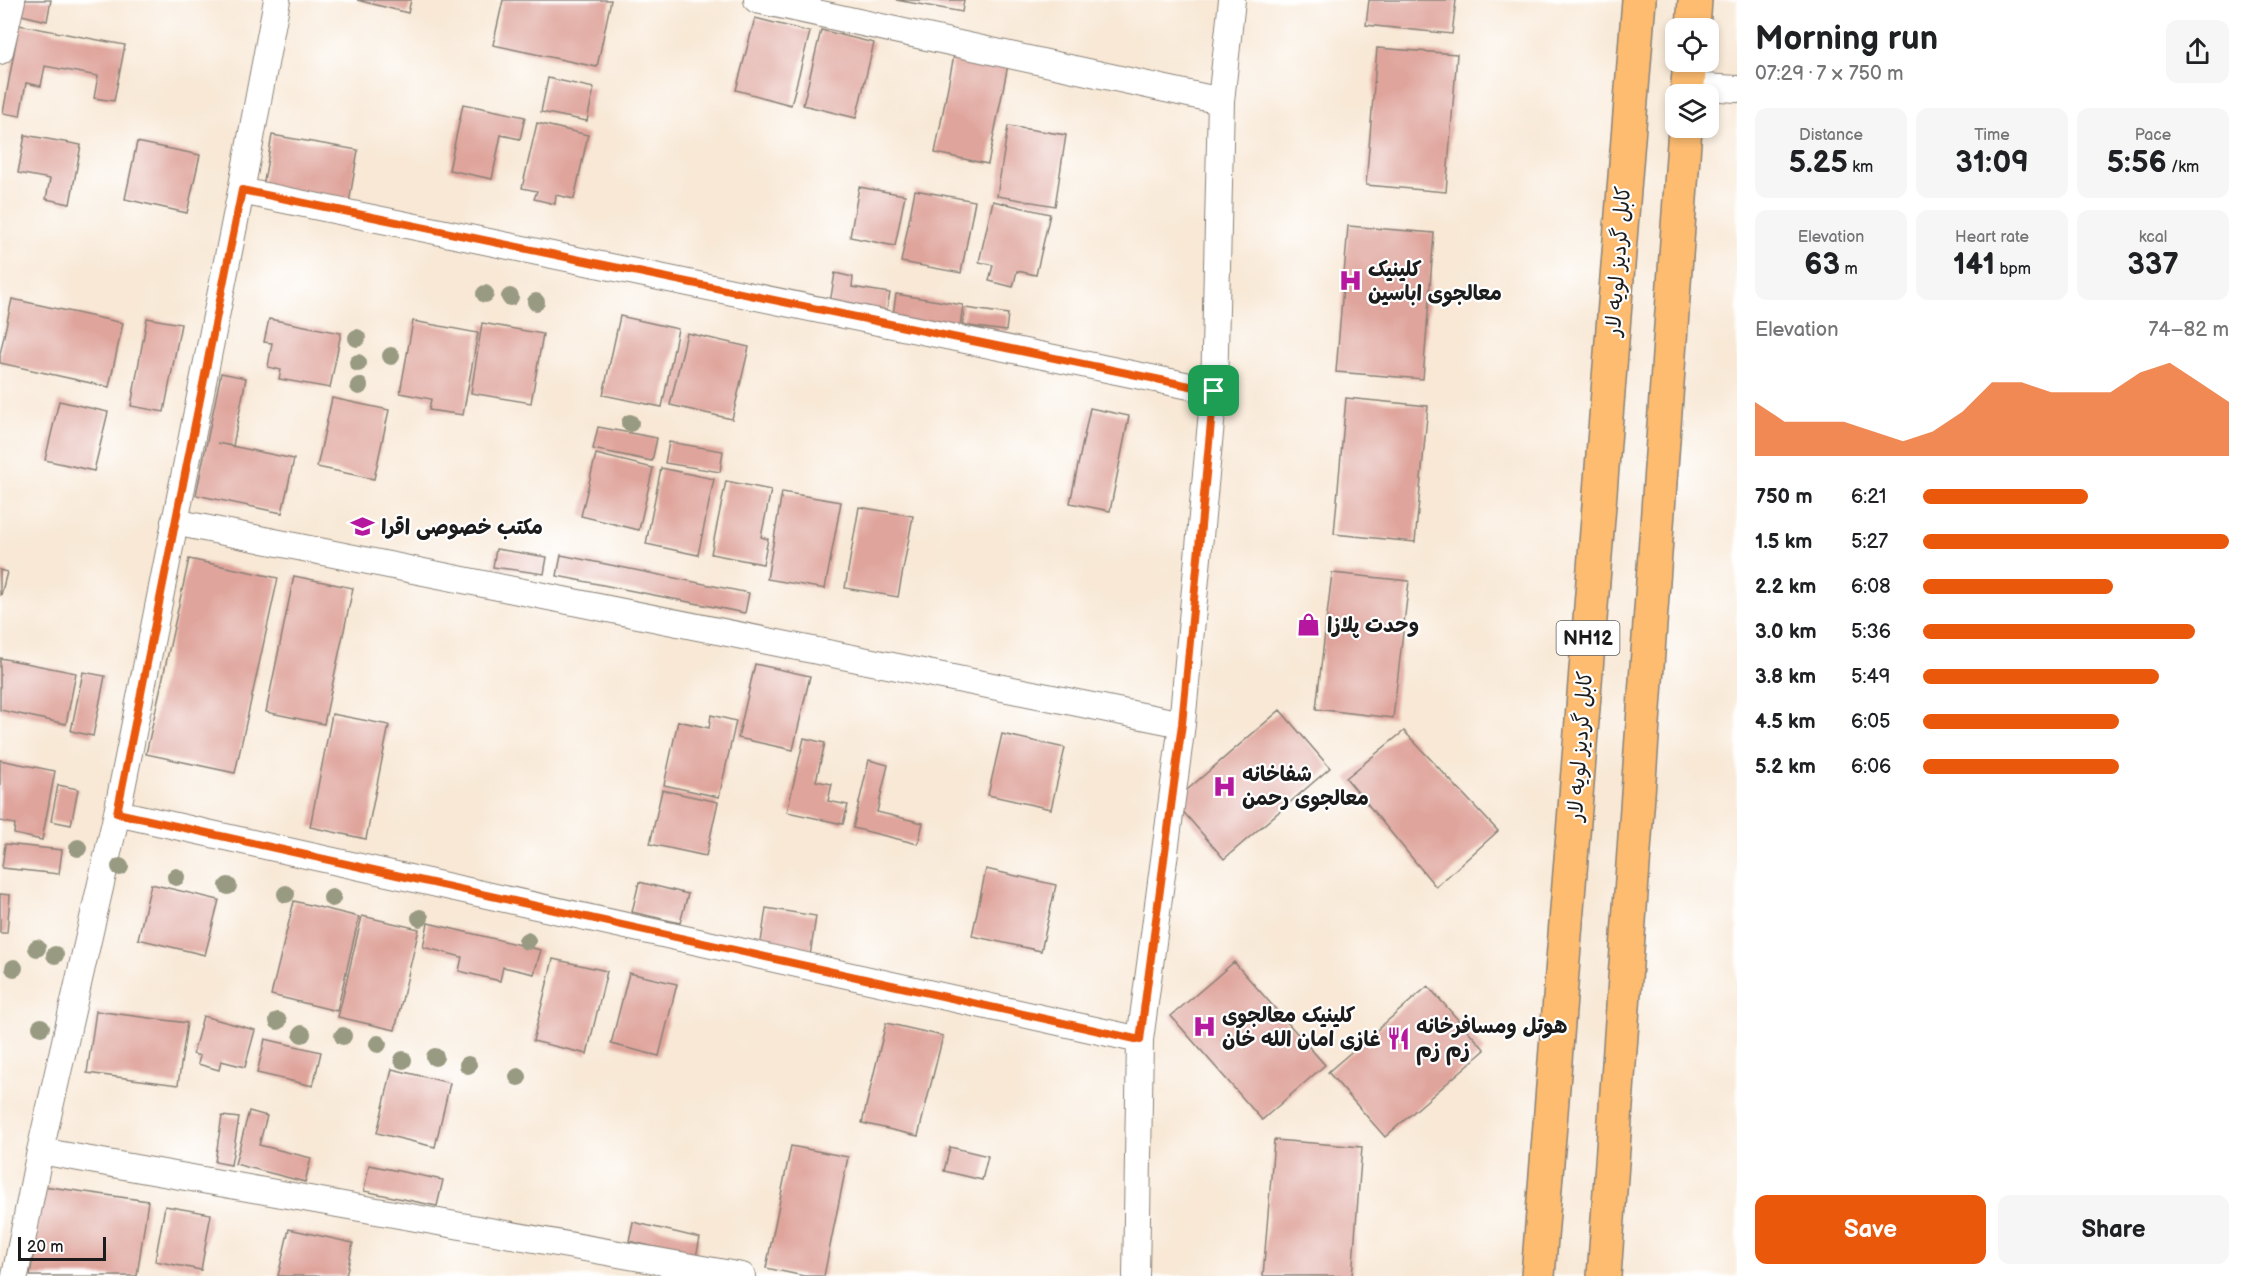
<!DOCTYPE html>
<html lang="en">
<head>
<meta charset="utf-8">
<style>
	:root { --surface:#fff; --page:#f6f6f6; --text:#202124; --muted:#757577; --accent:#ea580c }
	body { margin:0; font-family:"Balsamiq Sans","Playpen Sans Arabic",sans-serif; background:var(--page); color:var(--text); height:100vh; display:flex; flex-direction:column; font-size:22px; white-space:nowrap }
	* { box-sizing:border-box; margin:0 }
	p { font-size:20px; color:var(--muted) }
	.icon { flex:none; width:33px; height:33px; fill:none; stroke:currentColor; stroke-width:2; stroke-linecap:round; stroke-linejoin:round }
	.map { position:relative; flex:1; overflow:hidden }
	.side { display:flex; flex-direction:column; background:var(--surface); width:510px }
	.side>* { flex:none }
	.fabs { position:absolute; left:1665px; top:18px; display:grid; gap:12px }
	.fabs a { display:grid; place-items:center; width:54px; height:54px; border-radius:12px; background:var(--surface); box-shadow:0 3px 9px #0003; font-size:30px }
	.scale { position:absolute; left:18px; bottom:15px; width:88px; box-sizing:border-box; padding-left:6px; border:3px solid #1c1c1c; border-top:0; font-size:16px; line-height:21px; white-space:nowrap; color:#1c1c1c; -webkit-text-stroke:4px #fff; paint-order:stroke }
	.pin { position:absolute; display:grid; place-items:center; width:51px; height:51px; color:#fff; margin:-26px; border-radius:12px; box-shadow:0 3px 9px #0006 }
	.round { display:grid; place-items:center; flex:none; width:63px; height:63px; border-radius:12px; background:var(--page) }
	.summary { display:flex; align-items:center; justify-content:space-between; height:102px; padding:0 18px }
	h1 { font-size:33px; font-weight:700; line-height:45px }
	.stats { display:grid; grid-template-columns:repeat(3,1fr); gap:9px; height:102px; padding:6px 18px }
	.stats div { display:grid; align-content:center; border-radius:12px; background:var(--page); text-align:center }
	.stats b { font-size:30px; font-weight:700 }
	.stats small { font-size:16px; font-weight:400 }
	.stats p { font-size:16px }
	.chart { height:168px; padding:12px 18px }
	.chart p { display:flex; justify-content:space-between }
	.chart svg { width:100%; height:108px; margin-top:6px; fill:var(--accent); opacity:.7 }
	.primary-button { display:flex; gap:12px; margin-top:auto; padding:12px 18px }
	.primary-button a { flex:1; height:69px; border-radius:12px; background:var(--accent); color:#fff; font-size:24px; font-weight:700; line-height:69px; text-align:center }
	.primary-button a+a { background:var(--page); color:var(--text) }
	ul { padding:0 18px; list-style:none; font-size:20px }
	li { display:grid; grid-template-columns:96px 72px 1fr; align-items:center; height:45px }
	li i { height:15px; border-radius:8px; background:var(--accent) }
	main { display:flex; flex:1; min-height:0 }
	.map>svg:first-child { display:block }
</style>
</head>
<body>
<main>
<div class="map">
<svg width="1737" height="1276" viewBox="0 0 1737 1276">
	<rect width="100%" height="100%" fill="#fff"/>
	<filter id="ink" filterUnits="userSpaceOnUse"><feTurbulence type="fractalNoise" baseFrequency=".0167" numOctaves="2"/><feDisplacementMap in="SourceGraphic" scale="12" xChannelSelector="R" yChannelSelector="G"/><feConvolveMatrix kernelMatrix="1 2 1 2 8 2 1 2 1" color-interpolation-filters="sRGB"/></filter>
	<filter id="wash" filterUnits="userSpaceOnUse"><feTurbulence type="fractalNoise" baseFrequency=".008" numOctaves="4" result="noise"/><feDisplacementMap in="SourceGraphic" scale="24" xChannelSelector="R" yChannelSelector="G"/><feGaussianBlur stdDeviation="1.35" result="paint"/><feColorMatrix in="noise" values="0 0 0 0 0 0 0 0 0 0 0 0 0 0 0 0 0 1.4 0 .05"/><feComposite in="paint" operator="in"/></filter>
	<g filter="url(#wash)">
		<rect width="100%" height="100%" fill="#f8e8d5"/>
		<g id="blocks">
			<!-- building -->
			<path fill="#dfa49b" d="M16,0H51L47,21L13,13Z
				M357,0H411L408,13Z
				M503,0H611L597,67L493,45Z
				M896,0H964L962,12Z
				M1369,0H1456L1452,34L1366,25Z
				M755,18L810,32L791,105L736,90Z
				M19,25L125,45L114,101L94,98L98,76L45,66L41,86L26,83L20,116L3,113Z
				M821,30L874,43L856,118L803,105Z
				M1377,48L1457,54L1446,192L1366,185Z
				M954,55L1008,65L988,164L935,153Z
				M548,78L594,88L587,121L541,112Z
				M463,104L525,117L520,139L501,135L492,179L449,170Z
				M537,123L588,135L574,199L556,195L555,204L534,199L537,191L522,188Z
				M1008,126L1066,135L1055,206L997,196Z
				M25,135L81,145L70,204L46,199L50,179L18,173Z
				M272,135L358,150L348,209L262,193Z
				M137,142L200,155L187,213L125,199Z
				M859,187L905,195L895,246L850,237Z
				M915,190L975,201L961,273L901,262Z
				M993,201L1050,214L1036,275L1017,271L1013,287L989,281L993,265L979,262Z
				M1348,226L1434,233L1423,379L1336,372Z
				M835,273L853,277L852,287L890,293L885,320L829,309Z
				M896,294L963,305L959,332L892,322Z
				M12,299L123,323L109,387L0,363V354Z
				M965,308L1008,314L1006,331L962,325Z
				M620,316L678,329L662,407L603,395Z
				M147,318L181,324L164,412L131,406Z
				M269,319L341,333L330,388L279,379L281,370L268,367L272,343L264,342Z
				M413,321L478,333L463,415L429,410L431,399L400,393Z
				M482,323L543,334L531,403L471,393Z
				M687,333L749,347L732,419L670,405Z
				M221,373L246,378L233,446L217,443L294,459L282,513L196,495Z
				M332,398L389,410L374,479L317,467Z
				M1346,398L1428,406L1415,542L1334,534Z
				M59,401L108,412L94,471L45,460Z
				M1090,408L1129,416L1110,511L1070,503Z
				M598,427L657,438L652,461L593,449Z
				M669,442L723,451L720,472L665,463Z
				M596,454L653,468L639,530L581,516Z
				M661,468L714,479L698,555L646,544Z
				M726,481L771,490L761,537L768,539L763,564L711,554Z
				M782,492L841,502L825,589L767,579Z
				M859,507L913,516L898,597L845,588Z
				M496,549L547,557L544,574L493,567Z
				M561,555L749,593L745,613L557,576Z
				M189,559L278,578L235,773L146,754Z
				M0,570L7,572L1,595H0Z
				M1332,573L1409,581L1393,718L1316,709Z
				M294,576L353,588L324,724L266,712Z
				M0,658L76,673L66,724L0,710Z
				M755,664L810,676L793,750L738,738Z
				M83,672L105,676L93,736L71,731Z
				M1280,710L1330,768L1224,859L1174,801Z
				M332,714L389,725L366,839L310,827Z
				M711,715L736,721L719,797L664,785L678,721L709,728Z
				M1404,731L1498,831L1436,887L1346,778Z
				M1002,734L1065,748L1051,809L988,795Z
				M804,738L825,743L816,781L832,784L828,801L848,805L843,824L787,812Z
				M0,760L55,771L42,840L14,834L15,824L0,821Z
				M869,760L888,765L877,812L923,823L918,844L853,828Z
				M58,785L78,789L71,825L51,821Z
				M662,790L718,802L706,856L650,844Z
				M5,844L62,850L59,874L2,868Z
				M986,869L1056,885L1041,951L972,936Z
				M639,882L688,894L680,923L632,912Z
				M151,884L219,900L205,955L138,939Z
				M0,894L10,895L7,933H0Z
				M294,901L359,917L337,1011L271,995Z
				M766,908L816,916L810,956L760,949Z
				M362,916L419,929L395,1030L338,1017Z
				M428,923L541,950L534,974L503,967L500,981L459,971L462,957L423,947Z
				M553,959L607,971L587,1054L533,1041Z
				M1234,962L1325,1065L1262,1120L1171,1016Z
				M629,973L677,984L659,1056L611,1044Z
				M1428,986L1485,1050L1385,1137L1328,1072Z
				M96,1011L187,1023L178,1085L87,1073Z
				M203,1016L255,1030L245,1067L221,1061L219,1070L198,1064L200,1056L193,1054Z
				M886,1023L943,1036L918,1136L862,1123Z
				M265,1039L321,1052L313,1086L257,1073Z
				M392,1069L450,1083L435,1147L377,1133Z
				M249,1111L267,1116L259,1145L311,1158L305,1182L235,1164Z
				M222,1116L239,1118L231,1165L215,1162Z
				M1274,1140L1362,1147L1352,1276H1263Z
				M791,1146L848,1157L824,1276H804L766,1268Z
				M950,1147L988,1156L982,1180L944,1171Z
				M369,1165L443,1180L437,1206L364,1191Z
				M43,1186L148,1201L137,1276H30Z
				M165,1206L211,1214L201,1270L155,1261Z
				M633,1222L700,1238L696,1257L629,1241Z
				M289,1229L353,1243L346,1276H278Z"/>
		</g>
	</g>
	<g filter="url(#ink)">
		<use href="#blocks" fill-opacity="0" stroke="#8a8278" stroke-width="1.5"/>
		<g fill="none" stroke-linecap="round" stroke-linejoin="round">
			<defs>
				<path id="minor" d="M757,0L1221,101
					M0,51L12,0
					M1688,86L1737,89
					M241,191L1214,391
					M174,522L1182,724
					M117,813L1140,1040
					M40,1151L742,1276
					M15,1276L40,1151L117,813L241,191L277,0
					M1136,1276L1140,1040L1182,724L1214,391L1221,101L1232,0"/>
				<path id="trunk" d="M1693,28L1695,0
					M1687,94L1690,62
					M1538,1276L1639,0
					M1604,1276L1685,128"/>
			</defs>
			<!-- minor casing -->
			<use href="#minor" stroke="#8a8278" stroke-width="28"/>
			<!-- trunk casing -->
			<use href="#trunk" stroke="#8a8278" stroke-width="36"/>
			<!-- minor -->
			<use href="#minor" stroke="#fff" stroke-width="26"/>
			<!-- trunk -->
			<use href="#trunk" stroke="#fdbc70" stroke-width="33"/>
		</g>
		<!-- trees -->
		<g fill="#999a82">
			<circle cx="485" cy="294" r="9"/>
			<circle cx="510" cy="297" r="9"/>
			<circle cx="536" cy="302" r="9"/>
			<circle cx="357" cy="338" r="9"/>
			<circle cx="391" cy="356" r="9"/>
			<circle cx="358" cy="363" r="9"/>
			<circle cx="359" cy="386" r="9"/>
			<circle cx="630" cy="423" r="9"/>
			<circle cx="78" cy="848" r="9"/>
			<circle cx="120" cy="867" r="9"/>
			<circle cx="176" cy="877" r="9"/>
			<circle cx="228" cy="886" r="9"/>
			<circle cx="286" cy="894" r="9"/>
			<circle cx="332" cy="898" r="9"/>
			<circle cx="420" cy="918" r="9"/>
			<circle cx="527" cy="941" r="9"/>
			<circle cx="37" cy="948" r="9"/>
			<circle cx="55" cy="955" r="9"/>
			<circle cx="14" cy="968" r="9"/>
			<circle cx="278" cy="1021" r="9"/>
			<circle cx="41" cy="1027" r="9"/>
			<circle cx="302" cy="1034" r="9"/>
			<circle cx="343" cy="1036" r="9"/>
			<circle cx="378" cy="1044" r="9"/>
			<circle cx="435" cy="1057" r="9"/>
			<circle cx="403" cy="1060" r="9"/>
			<circle cx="468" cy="1065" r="9"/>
			<circle cx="518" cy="1077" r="9"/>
		</g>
	</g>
	<g fill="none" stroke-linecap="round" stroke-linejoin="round" filter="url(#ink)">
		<defs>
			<path id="route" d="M242,190L1214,391L1182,724L1140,1040L117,813Z"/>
		</defs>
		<!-- route casing -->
		<use href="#route" stroke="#fff" stroke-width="12"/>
		<!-- route -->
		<use href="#route" stroke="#ea580c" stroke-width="8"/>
	</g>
	<!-- icons -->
	<defs>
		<symbol id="hospital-bare" viewBox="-9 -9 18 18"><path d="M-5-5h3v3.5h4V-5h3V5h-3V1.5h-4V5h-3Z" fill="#b5179e" stroke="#fff" stroke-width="2.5" paint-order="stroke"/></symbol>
		<symbol id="school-bare" viewBox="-9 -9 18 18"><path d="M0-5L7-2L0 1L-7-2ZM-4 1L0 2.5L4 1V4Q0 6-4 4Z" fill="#b5179e" stroke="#fff" stroke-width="2.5" paint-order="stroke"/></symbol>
		<symbol id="shop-bare" viewBox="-9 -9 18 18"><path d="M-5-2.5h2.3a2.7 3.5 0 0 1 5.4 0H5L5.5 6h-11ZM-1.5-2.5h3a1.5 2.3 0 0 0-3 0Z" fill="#b5179e" stroke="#fff" stroke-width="2.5" paint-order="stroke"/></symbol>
		<symbol id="restaurant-bare" viewBox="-9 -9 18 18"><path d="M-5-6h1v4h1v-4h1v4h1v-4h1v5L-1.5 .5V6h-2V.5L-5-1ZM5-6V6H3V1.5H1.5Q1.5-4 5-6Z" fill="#b5179e" stroke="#fff" stroke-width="2.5" paint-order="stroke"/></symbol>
	</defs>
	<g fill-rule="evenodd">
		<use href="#hospital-bare" x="1334" y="264" width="33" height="33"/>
		<use href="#school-bare" x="346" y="510" width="33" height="33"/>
		<use href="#shop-bare" x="1292" y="608" width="33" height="33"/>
		<use href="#hospital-bare" x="1208" y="770" width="33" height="33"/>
		<use href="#hospital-bare" x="1188" y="1010" width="33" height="33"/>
		<use href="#restaurant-bare" x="1382" y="1022" width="33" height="33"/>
	</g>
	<g text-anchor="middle" stroke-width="4.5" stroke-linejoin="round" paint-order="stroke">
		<!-- shield labels -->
		<rect fill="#fff" stroke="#606060" stroke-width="1.5" x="1556.5" y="621" width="63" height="34" rx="4.5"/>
		<g font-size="20" font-weight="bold" fill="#1c1c1c">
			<text x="1588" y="645">NH12</text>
		</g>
		<!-- street labels -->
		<g font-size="21" fill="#1c1c1c" stroke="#fff">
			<text transform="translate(1618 261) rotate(-86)" y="7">کابل گردیز لویه لار</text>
			<text transform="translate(1580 746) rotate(-86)" y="7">کابل گردیز لویه لار</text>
		</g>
		<!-- poi labels -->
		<g font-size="21" font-weight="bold" fill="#1c1c1c" stroke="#fff" text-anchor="start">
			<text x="1368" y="276">کلینیک<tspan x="1368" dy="24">معالجوی اباسین</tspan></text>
			<text x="381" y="534">مکتب خصوصی اقرا</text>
			<text x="1327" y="632">وحدت پلازا</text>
			<text x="1242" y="781">شفاخانه<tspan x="1242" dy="24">معالجوی رحمن</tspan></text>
			<text x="1222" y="1022">کلینیک معالجوی<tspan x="1222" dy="24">غازی امان الله خان</tspan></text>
			<text x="1416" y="1033">هوتل ومسافرخانه<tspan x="1416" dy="24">زم زم</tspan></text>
		</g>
	</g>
</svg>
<div class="fabs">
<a><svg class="icon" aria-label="locate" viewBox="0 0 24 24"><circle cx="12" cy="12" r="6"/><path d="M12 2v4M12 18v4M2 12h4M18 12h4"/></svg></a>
<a><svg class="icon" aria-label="layers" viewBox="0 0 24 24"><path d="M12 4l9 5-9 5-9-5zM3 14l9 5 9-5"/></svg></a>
</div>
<div class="scale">20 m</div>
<div class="pin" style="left:1214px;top:391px;background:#1e9e55"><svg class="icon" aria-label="arrive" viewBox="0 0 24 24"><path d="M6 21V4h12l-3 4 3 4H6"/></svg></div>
</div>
<section class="side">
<div class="summary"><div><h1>Morning run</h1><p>07:29 · 7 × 750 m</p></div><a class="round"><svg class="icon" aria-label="share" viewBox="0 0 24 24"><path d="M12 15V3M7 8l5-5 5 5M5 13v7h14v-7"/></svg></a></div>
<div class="stats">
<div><p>Distance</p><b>5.25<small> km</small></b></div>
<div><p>Time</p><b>31:09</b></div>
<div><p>Pace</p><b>5:56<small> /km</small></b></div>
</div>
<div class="stats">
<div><p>Elevation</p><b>63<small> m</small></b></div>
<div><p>Heart rate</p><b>141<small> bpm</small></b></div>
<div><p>kcal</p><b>337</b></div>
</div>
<div class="chart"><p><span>Elevation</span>74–82 m</p>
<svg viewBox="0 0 160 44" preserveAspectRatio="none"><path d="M0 44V22L10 30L20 30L30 30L40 34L50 38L60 34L70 26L80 14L90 14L100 18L110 18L120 18L130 10L140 6L150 14L160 22V44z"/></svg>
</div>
<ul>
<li><b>750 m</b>6:21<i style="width:54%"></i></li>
<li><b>1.5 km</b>5:27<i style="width:100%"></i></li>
<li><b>2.2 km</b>6:08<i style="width:62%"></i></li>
<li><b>3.0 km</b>5:36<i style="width:89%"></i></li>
<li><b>3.8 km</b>5:49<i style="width:77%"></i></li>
<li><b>4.5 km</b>6:05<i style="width:64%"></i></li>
<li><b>5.2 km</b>6:06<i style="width:64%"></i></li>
</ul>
<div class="primary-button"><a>Save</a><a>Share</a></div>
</section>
</main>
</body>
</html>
